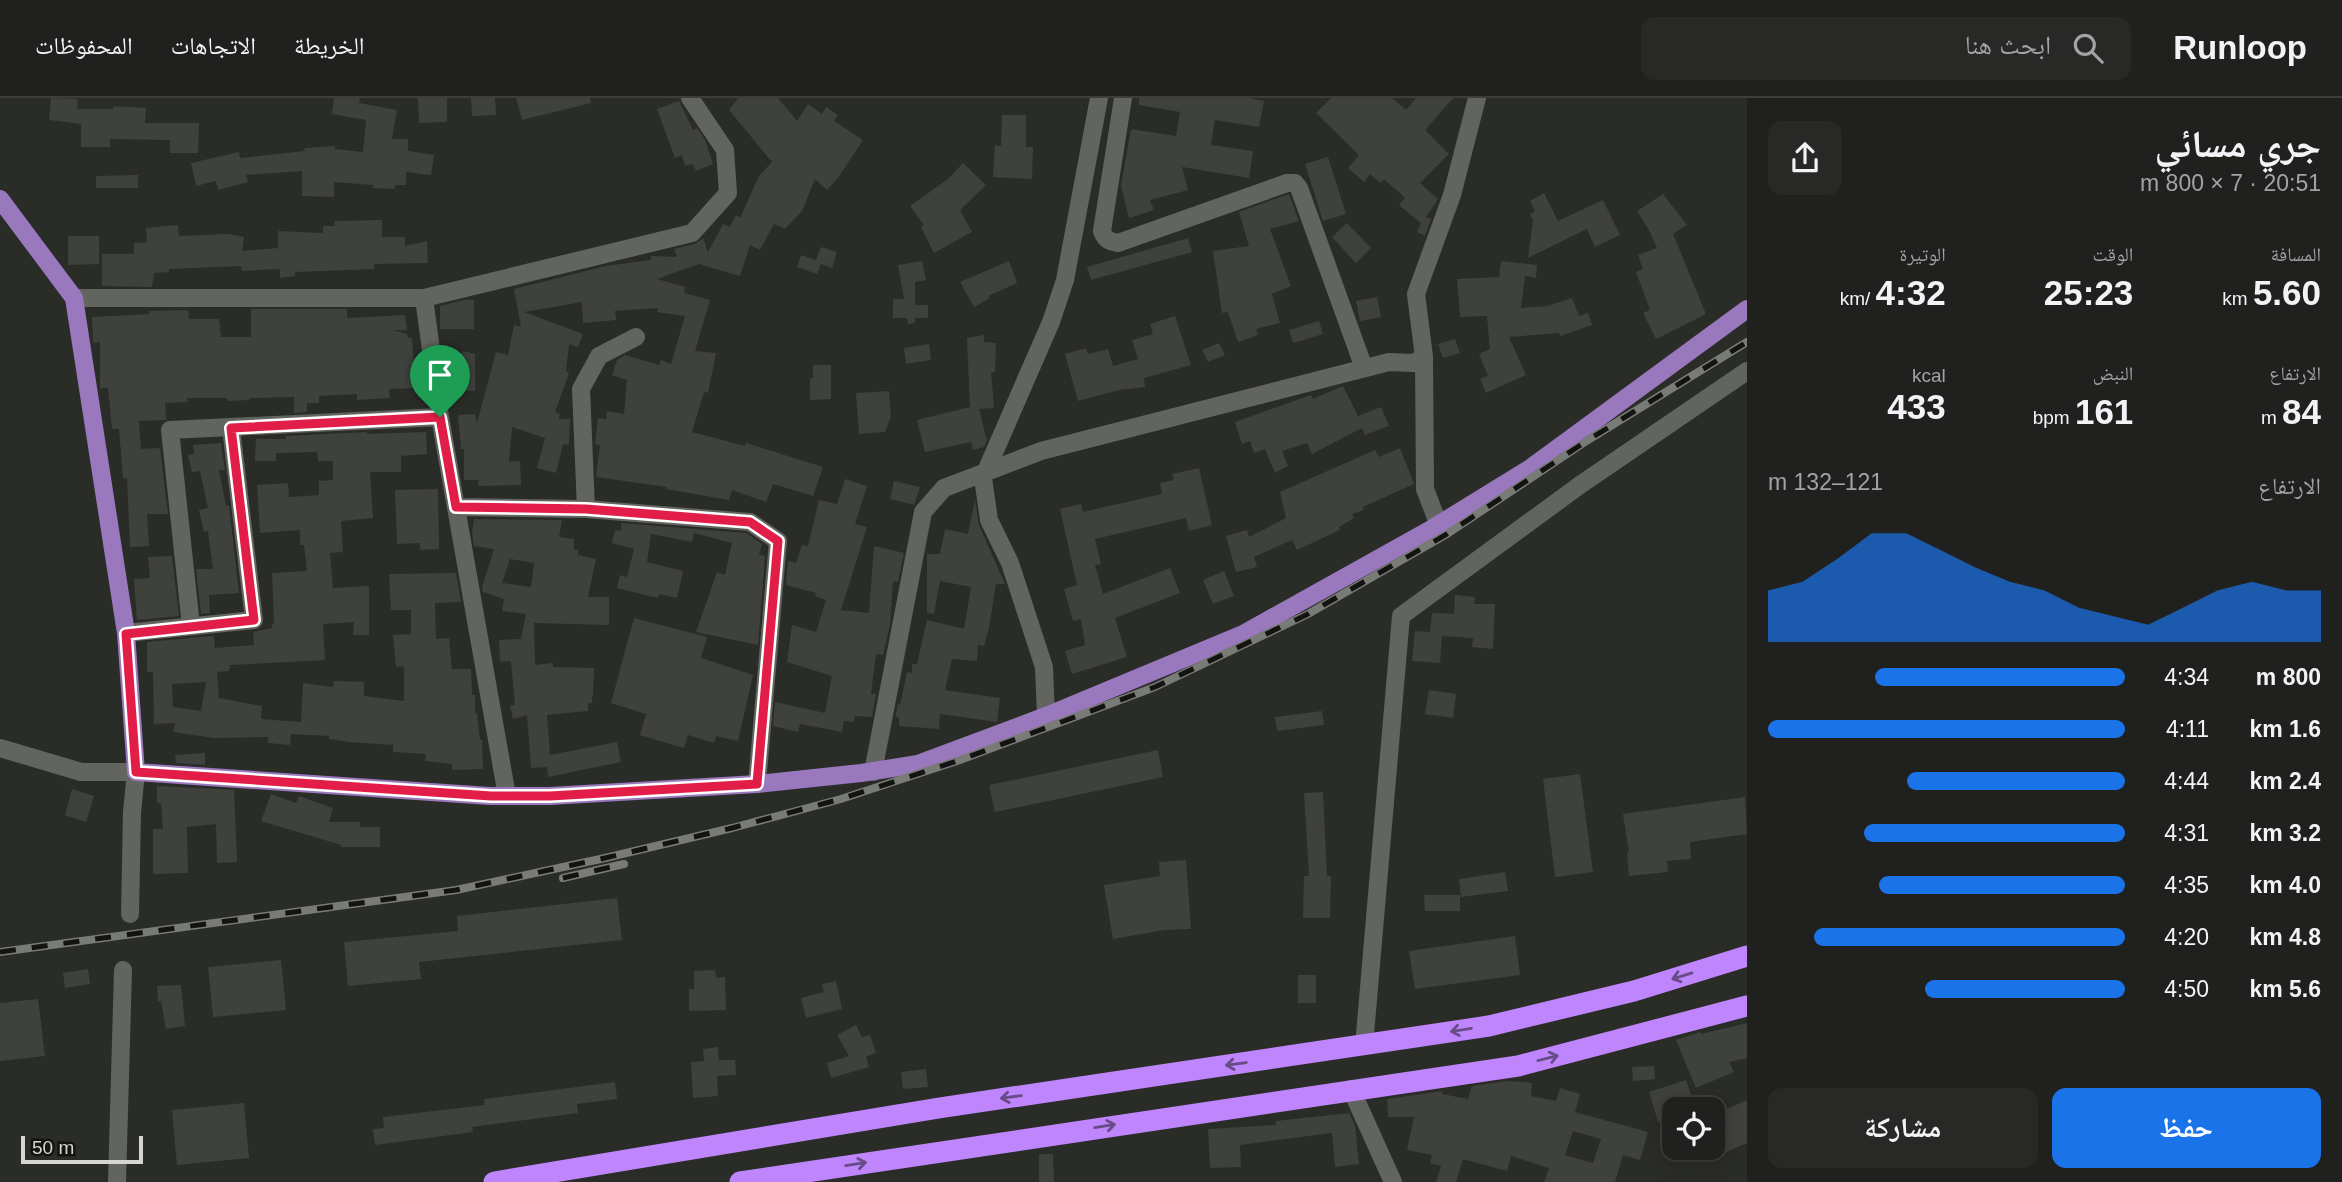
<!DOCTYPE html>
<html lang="ar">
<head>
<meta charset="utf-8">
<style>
	:root { --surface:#20211e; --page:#282927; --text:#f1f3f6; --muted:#a2a3a4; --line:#3d3e3c; --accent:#1a73e8 }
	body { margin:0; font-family:Arial,"Noto Naskh Arabic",sans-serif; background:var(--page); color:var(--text); direction:rtl; height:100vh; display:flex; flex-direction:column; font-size:26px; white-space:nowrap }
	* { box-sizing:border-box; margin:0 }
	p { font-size:23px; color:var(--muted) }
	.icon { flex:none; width:38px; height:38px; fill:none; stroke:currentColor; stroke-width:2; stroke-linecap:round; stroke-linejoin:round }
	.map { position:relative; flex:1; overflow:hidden; direction:ltr }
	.drawer { display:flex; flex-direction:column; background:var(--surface); width:595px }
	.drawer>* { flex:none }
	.buttons { position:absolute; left:1662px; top:999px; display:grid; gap:14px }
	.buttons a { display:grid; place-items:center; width:63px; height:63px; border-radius:14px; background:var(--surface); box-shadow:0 4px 18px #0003,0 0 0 2px var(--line); font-size:35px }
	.scale { position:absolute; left:21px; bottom:18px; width:122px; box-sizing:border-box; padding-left:7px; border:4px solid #d5d6d3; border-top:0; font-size:19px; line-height:24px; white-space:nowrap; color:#d5d6d3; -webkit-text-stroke:5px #131412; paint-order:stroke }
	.pin { position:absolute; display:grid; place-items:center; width:60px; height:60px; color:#fff; margin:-72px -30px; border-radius:50% 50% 50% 0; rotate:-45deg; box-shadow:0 0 7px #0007 }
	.pin .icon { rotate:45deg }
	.round { display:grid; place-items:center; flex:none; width:74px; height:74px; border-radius:14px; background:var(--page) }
	.head { display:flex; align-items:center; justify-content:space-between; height:119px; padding:0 21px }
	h1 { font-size:38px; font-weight:700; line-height:52px }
	.stats { display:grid; grid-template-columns:repeat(3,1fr); gap:10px; height:119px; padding:7px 21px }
	.stats div { display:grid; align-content:center }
	.stats b { font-size:35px; font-weight:700 }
	.stats small { font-size:19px; font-weight:400 }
	.stats p { font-size:19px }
	.chart { height:196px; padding:14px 21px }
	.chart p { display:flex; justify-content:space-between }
	.chart svg { width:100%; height:126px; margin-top:7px; fill:var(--accent); opacity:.7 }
	.primary-button { display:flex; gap:14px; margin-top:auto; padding:14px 21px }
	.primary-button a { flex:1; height:80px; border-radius:14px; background:var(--accent); color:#fff; font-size:28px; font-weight:700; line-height:80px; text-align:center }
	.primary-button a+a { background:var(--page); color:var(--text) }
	ul { padding:0 21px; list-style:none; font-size:23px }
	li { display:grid; grid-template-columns:112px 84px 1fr; align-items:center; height:52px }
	li i { height:18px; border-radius:9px; background:var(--accent) }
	header { display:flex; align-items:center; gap:42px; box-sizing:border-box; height:98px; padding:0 35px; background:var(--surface); border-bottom:2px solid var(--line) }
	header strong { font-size:33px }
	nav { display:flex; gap:38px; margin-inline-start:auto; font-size:24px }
	.search { width:490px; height:63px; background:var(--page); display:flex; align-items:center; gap:18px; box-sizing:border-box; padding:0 24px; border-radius:14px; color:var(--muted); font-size:26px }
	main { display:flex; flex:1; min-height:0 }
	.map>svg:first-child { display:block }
</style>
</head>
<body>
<header>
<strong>Runloop</strong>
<div class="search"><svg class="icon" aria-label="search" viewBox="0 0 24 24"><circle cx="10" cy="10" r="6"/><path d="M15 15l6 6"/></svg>ابحث هنا</div>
<nav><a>الخريطة</a><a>الاتجاهات</a><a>المحفوظات</a></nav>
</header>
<main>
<section class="drawer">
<div class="head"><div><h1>جري مسائي</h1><p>20:51 · 7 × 800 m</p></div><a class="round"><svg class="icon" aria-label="share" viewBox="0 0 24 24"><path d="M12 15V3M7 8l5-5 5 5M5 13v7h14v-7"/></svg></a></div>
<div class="stats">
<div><p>المسافة</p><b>5.60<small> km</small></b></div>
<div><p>الوقت</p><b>25:23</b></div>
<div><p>الوتيرة</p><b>4:32<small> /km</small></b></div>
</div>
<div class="stats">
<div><p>الارتفاع</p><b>84<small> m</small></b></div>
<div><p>النبض</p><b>161<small> bpm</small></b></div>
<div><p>kcal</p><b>433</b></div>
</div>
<div class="chart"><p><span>الارتفاع</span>121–132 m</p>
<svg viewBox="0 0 160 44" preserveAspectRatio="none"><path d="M0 44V26L10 23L20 15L30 6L40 6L50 12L60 18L70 23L80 26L90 32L100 35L110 38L120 32L130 26L140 23L150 26L160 26V44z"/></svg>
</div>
<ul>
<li><b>800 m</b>4:34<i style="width:70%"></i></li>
<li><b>1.6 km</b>4:11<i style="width:100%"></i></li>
<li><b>2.4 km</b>4:44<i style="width:61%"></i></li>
<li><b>3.2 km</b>4:31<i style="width:73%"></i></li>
<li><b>4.0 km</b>4:35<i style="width:69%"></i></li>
<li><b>4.8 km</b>4:20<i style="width:87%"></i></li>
<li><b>5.6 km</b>4:50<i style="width:56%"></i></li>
</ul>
<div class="primary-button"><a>حفظ</a><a>مشاركة</a></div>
</section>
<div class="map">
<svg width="1747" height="1084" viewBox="0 0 1747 1084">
	<rect width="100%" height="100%" fill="#2a2c28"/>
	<!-- building -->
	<path fill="#3f413d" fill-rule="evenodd" d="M51,0L78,1L77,11H113L114,8L146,10L145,25H199L198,55H170V42L110,41V49H81V26L49,22Z
		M334,0H360L359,5L397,12L392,41H408V53L434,57L431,77L406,74V87H395V91L373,90V87L334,84V99L302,98V73L246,77L248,84L218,92L216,83L196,88L191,65L239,54L240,60L305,53L304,50L335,48V51L363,54L366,22L332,16Z
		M418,0H447V24L419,25Z
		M471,0H495L496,17L472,18Z
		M516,0H590L591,5L522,22Z
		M738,0H778L797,23L808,6L822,16L826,9L838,17L834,23L863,42L838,80L827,92L815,81L802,113L785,131L774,126L760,152L750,147L740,178L699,166L657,181L685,189L684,195L710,202L695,253L716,255L708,295L704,294L692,334L745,348L746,345L823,369L813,398L773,386L766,404L732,392L729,402L666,391L667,389L596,379L600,347L595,346L598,320L606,321L607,313L624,316L627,282L612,277L617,262L625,257L659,267L661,262L671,266L685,218L657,214L658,210L615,213L616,222L583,225L582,204L524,214L583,236L578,249L569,246L566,273L569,275L555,314L560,316L558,321H570L569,347L563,346L556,375L537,370L545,340L512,329L509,364L520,363L521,387L478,388L479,382H464V351H461L458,317L475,316L477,325L496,254L508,257L514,227L521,229L514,191L606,168L651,162V158L677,159L674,151L695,146L703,140L708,154L723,126L730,129L736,117L740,120L759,78L772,64L729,12Z
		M1139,0H1249L1264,3L1259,29L1215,22L1211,47L1253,53L1249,80L1182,69L1188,92L1150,102L1154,112L1129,120L1121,88L1131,31L1176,38L1180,14L1139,7Z
		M1331,0H1392L1406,12L1416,0H1453L1425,32L1449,56L1420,85L1438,101L1426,119L1431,121L1425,138L1417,134L1421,125L1399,107L1405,100L1384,81L1381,85L1370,76L1364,84L1348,70L1359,57L1316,15Z
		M679,3L693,32L697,30L705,42L713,66L696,73L693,66L685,68L682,57L675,60L657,11Z
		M1002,17H1026V49H1033L1032,81L993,79L995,47L1001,48Z
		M1328,59L1346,116L1323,123L1305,66Z
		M963,65L986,87L960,112L972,134L934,155L921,129L924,127L910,108L948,81Z
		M138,77V90H96V78Z
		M1544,95L1558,123L1603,102L1620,137L1595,149L1587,131L1528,160L1533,122L1530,116L1535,113L1530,103Z
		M1289,96L1299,123L1270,131L1291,188L1272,196L1280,225L1256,231L1258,237L1238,244L1228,214L1222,215L1213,153L1249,148L1239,114Z
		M1663,96L1687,127L1673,136L1706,216L1656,241L1643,215L1650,212L1636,174L1643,171L1638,157L1657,150L1649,132L1637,113Z
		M382,122V139H405V148L427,143L428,165L374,166V171L295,174V178L280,180V171L242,173L241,168L169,171V174L154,175L152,189L102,188V156H134V145L147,144L146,130L178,127L179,138L228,136L244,139L242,153L278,150V133L323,135V128H335L334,123Z
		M1347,125L1371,150L1356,165L1332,139Z
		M68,138H99V166L68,167Z
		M1188,140L1192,154L1091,182L1087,169Z
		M821,149L837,154L832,170L821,166L817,176L797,169L801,157L816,162Z
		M922,163L926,182L915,184V207H928V220H915V225L908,226L907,220H893V201H904L898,167Z
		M1009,163L1017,185L988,198L990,200L974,209L960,184Z
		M1501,163L1537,167L1536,180L1525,178L1521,210L1547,208L1572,200L1579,218L1588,215L1592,227L1560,238L1559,235L1509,239L1526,277L1486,295L1480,281L1488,278L1479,256L1490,251L1487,218L1460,219L1457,181L1499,179Z
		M1377,199L1381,219L1360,223L1356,203Z
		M465,202H474V231H440V208Z
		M251,211H347V220L405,217L407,232H392L407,236L408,240H412L416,290L389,291L390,300L357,302V296L319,298V305H307V314L294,315V299L249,300V302L227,303V300H187L188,304L165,305L166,322L139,323L141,351L160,350L168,416H147L149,448L130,449L127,380H123L119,331H112L108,290H100V244L93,245L92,219L149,216V213L188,212L189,221H219L221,239H251Z
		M1175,218L1191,267L1144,280L1145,289L1119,292L1078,303L1065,256L1086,250L1088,256L1108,251L1113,268L1138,261L1132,242L1153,236L1150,226Z
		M1319,223L1323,236L1293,245L1289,232Z
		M984,237V244L996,245L995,274H991L994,310L979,311L987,343L984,349L973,352L971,344L925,354L917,322L970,309L967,240Z
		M1455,241L1460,255L1443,260L1438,246Z
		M1219,245L1225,257L1208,264L1202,252Z
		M929,246L931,262L906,266L904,250Z
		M463,253L475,256V293L451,292Z
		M813,267H831V301L810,302V280H813Z
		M1343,288L1358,318L1381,309L1389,328L1365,337L1362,330L1312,356L1307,345L1282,353L1288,368L1275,375L1265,351L1254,355L1250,343L1242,346L1235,324L1311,297L1313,301Z
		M889,293L891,318L885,334L859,336L856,295Z
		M367,334V336L426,334L427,356L401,358V374H370L373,420L341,423L343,454L330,455L333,490L369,488V537H353L354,524L323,526L325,562L230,567L229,573L217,574L219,600L262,608L261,621L301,624L303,585L333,589L334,583L364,584V598L404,603V568L396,569L393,537L411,536V512H391L389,476L456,475L461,504L435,505L436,541L449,540L452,571H471L472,597H475V615H477L480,642H482L483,671L452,672V666L425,663L426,656L393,654V647L350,644L329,641V638L291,636L290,647L268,645V639L214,640L173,634L175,625L154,626L153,574H147V544L211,538L214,539L215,550L254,547L253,534L272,530V526H274L272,475L307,473L304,447H300V432L260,435L257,387L288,385L289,399L319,397V383L333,382V363H318L317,354L276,355V363H255L256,341H286V338ZM206,584L201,613L173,609L172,586Z
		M221,345L225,372H219L226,408L229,407L239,495L209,497L210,515L201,516L196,471H213L208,433L204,434L199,412L208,410L200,373L192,374L188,357L194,356L193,347Z
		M1400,350L1414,386L1363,409L1364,412L1352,416L1354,420L1339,429L1340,432L1297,452L1292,442L1254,459L1257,469L1236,474L1226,438L1247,432L1249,439L1286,420L1280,394L1375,352L1379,359Z
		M1199,370L1212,427L1189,433L1186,420L1095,441L1101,466L1095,467L1103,496L1170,470L1180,495L1115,520L1127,559L1072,576L1065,553L1085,547L1081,521L1073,523L1064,491L1077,487L1060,411L1081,406L1083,414L1162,396L1160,385L1174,382L1172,376Z
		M845,381L867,388L855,426L867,429L841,512L869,515L874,448L904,455L898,484L893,483L890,527L883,557L876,556L871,596H876L872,619L855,618L854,624L844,623L842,634L800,626L798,634L773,628L775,604L825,615L832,578L787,564L792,527L816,534L826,502L815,498L816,495L786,487L788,463L796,465L802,447L808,448L819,402L837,406Z
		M894,383L920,389L914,407L890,401Z
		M438,391L439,451L420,452V445L397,446L395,392Z
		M975,401L979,427L1005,486H996L989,530L984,548L978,547L977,563L952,561L945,592L1000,600L997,624L940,616L939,631L899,628V619H895L898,606L900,607L907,574L912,575V566H917L927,522L964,531L971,489L940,483L934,516L927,515V456H940L945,431L968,436Z
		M474,421L562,422L559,439L574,441V451L578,452V457L596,461L588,499H609V527L534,525L535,567L553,565V569L594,570L593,599H592V605L588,606V613L547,617L550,657L617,644L621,664L548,679L547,669L531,670L527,617L513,621L510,608L515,607L511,563L500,564L499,542L521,541L526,516L502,513L504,501L483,494L482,489L494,451L474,448L472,434ZM510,461L534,465L531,489L502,485Z
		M621,425L746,435L762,446L759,457L765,458L758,547L696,534L717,474L725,477L732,445L694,435L692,444L651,436L647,464L683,473L677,500L659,496L658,500L617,490L620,477L627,479L634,451L612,445L615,432L621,433Z
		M172,458L179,518L137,522L134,481L150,480L148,459Z
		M1224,473L1234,498L1213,506L1203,482Z
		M1455,497L1475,499L1474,506H1495L1493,551L1472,549L1473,540L1442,538L1440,565L1412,563L1415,533L1430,534L1432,515L1454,516Z
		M634,520L707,539L701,560L753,577L738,643L716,638L714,645L688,637L684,650L640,637L646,616L611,605Z
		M1429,592L1456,596L1453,620L1425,616Z
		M1322,613L1324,627L1277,633L1275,619Z
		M1158,652L1163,679L995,714L989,687Z
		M205,655V667L176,665L175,657Z
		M1580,676L1593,774L1555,779L1543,681Z
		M157,688L234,692L237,764L217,765L216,726L187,729L188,775L153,776V731H163L161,705H157Z
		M72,691L94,698L86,724L65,717Z
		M1323,694L1327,778H1331L1330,820H1303L1304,778H1309L1304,695Z
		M271,696L296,705L299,698L333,710L329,724H360V729H380V749H341V747L261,723Z
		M1745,699L1747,736L1690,744L1691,761L1667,763L1668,774L1629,778L1627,755L1629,754L1623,716Z
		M1186,762L1191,831L1164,832L1113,841L1104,787L1160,778L1159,764Z
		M1505,774L1508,793L1461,799L1459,781Z
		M1424,797H1460V813H1425Z
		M617,800L622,842L419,864L421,881L348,888L344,844L458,833L457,818Z
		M1515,838L1520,877L1415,891L1409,853Z
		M281,862L286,912L213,919L208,869Z
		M88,871L90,886L65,890L63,875Z
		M715,872L716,880L725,879L726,912L689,913V891H694V873Z
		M1298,877H1316V905H1298Z
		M836,883L842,911L806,920L801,900L824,894L822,886Z
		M181,887L185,928L166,931L161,903H158L157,888Z
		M38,901L45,958L0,963V905Z
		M1747,925V960L1729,964L1734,974L1696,990L1676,942L1700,934L1701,936Z
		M856,927L862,939L870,937L876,955L866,959L869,969L831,980L827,965L849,958L837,937Z
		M718,949L719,962H735L736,977L717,978L718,998L693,1000L691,964L704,963L703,951Z
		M1654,968L1655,981L1633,983L1632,969Z
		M926,971L928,989L903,991L901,974Z
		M1686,982L1696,1012H1675V1019L1658,1024L1649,994Z
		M1508,983L1532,985L1531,998L1556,1003L1560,990L1580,996L1575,1014L1648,1034L1640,1062L1623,1057L1615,1084H1544L1549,1070L1511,1058L1507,1073L1463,1061L1456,1084H1436L1441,1068L1430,1065L1432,1057L1407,1052L1414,1019H1388L1387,1001L1443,993L1442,996L1468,1001L1472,988ZM1573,1033L1601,1041L1593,1065L1565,1057Z
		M615,984L617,1001L577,1006L578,1015L472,1029L473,1034L375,1047L373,1031L384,1030L383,1019L485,1007L484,1001Z
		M1747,1002V1045L1713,1060V1017Z
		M244,1005L249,1060L177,1067L172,1012Z
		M1349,1015L1355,1027L1359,1066L1335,1069L1332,1035L1240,1047L1241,1069L1210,1070L1208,1031L1276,1027V1023Z
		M1039,1056H1053L1054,1084H1039Z"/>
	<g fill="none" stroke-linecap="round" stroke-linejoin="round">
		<!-- minor -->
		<path stroke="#626460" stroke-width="18" d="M1123,0L1102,133C1105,142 1109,143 1118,145L1287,85H1295L1299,90L1364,270
			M74,200H424L692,135L728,95L725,52L690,0
			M424,200L440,319L507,698
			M1424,259L1416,196L1452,97L1477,0
			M456,409L586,411L750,424L778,443L757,686
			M586,411L581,291L599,258L636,239
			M191,528L170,332L440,319
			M126,535L254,522L231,330
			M1046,618L1044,569L1010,465L989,422L983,380L1051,224L1065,182L1099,0
			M0,650L81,674H136L132,714L130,816
			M873,674L923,414L944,390L1041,353L1389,264L1414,265L1424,259L1425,391L1438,425
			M1364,948L1401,518L1580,387L1747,273
			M1351,991L1393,1084
			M117,1084L123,872"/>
		<!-- major -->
		<path stroke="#9978be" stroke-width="18" d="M0,101L74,200L126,535L136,674L490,698H550L757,686L861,675L918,666L1046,618L1243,536L1433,430L1529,371L1747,211"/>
		<!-- highway -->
		<path stroke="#be85fc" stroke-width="21" d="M494,1084L939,1010L1489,928L1634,893L1747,858
			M740,1084L1518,968L1747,908"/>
		<defs>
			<path id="rail" d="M563,780L624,766
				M0,854L456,792L605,760L732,730L841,701L960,662L1155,589L1308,516L1447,436L1588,342L1747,244"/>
		</defs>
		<!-- rail casing -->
		<use href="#rail" stroke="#797b77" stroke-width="8"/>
		<!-- rail -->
		<use href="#rail" stroke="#131412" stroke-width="5" stroke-dasharray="16" stroke-linecap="butt"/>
	</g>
	<!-- one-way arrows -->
	<defs><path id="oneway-shaft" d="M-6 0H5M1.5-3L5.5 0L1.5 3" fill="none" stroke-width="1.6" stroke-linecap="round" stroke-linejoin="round" transform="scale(1.75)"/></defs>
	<g stroke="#684c87">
		<use href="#oneway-shaft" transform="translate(1682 878) rotate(163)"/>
		<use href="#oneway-shaft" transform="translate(1461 932) rotate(171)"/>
		<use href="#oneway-shaft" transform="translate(1548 960) rotate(-14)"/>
		<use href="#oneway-shaft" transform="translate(1236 966) rotate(172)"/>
		<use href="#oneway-shaft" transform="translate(1011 999) rotate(172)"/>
		<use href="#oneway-shaft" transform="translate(1105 1028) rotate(-9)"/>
		<use href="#oneway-shaft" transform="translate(856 1066) rotate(-9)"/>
	</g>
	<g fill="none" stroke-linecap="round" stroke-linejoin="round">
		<defs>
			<path id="route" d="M440,319L456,409L586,411L750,424L778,443L757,686L550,698H491L136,674L126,536L254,522L231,330Z"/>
		</defs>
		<!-- route casing -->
		<use href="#route" stroke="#fff" stroke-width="14"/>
		<!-- route -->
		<use href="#route" stroke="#e11d48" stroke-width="9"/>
	</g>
</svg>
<div class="buttons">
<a><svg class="icon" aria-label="locate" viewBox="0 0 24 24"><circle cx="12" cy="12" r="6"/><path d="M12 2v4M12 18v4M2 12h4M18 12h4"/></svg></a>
</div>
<div class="scale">50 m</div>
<div class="pin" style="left:440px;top:319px;background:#1e9e55"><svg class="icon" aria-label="arrive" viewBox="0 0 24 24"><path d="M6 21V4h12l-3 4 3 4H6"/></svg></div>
</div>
</main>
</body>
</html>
